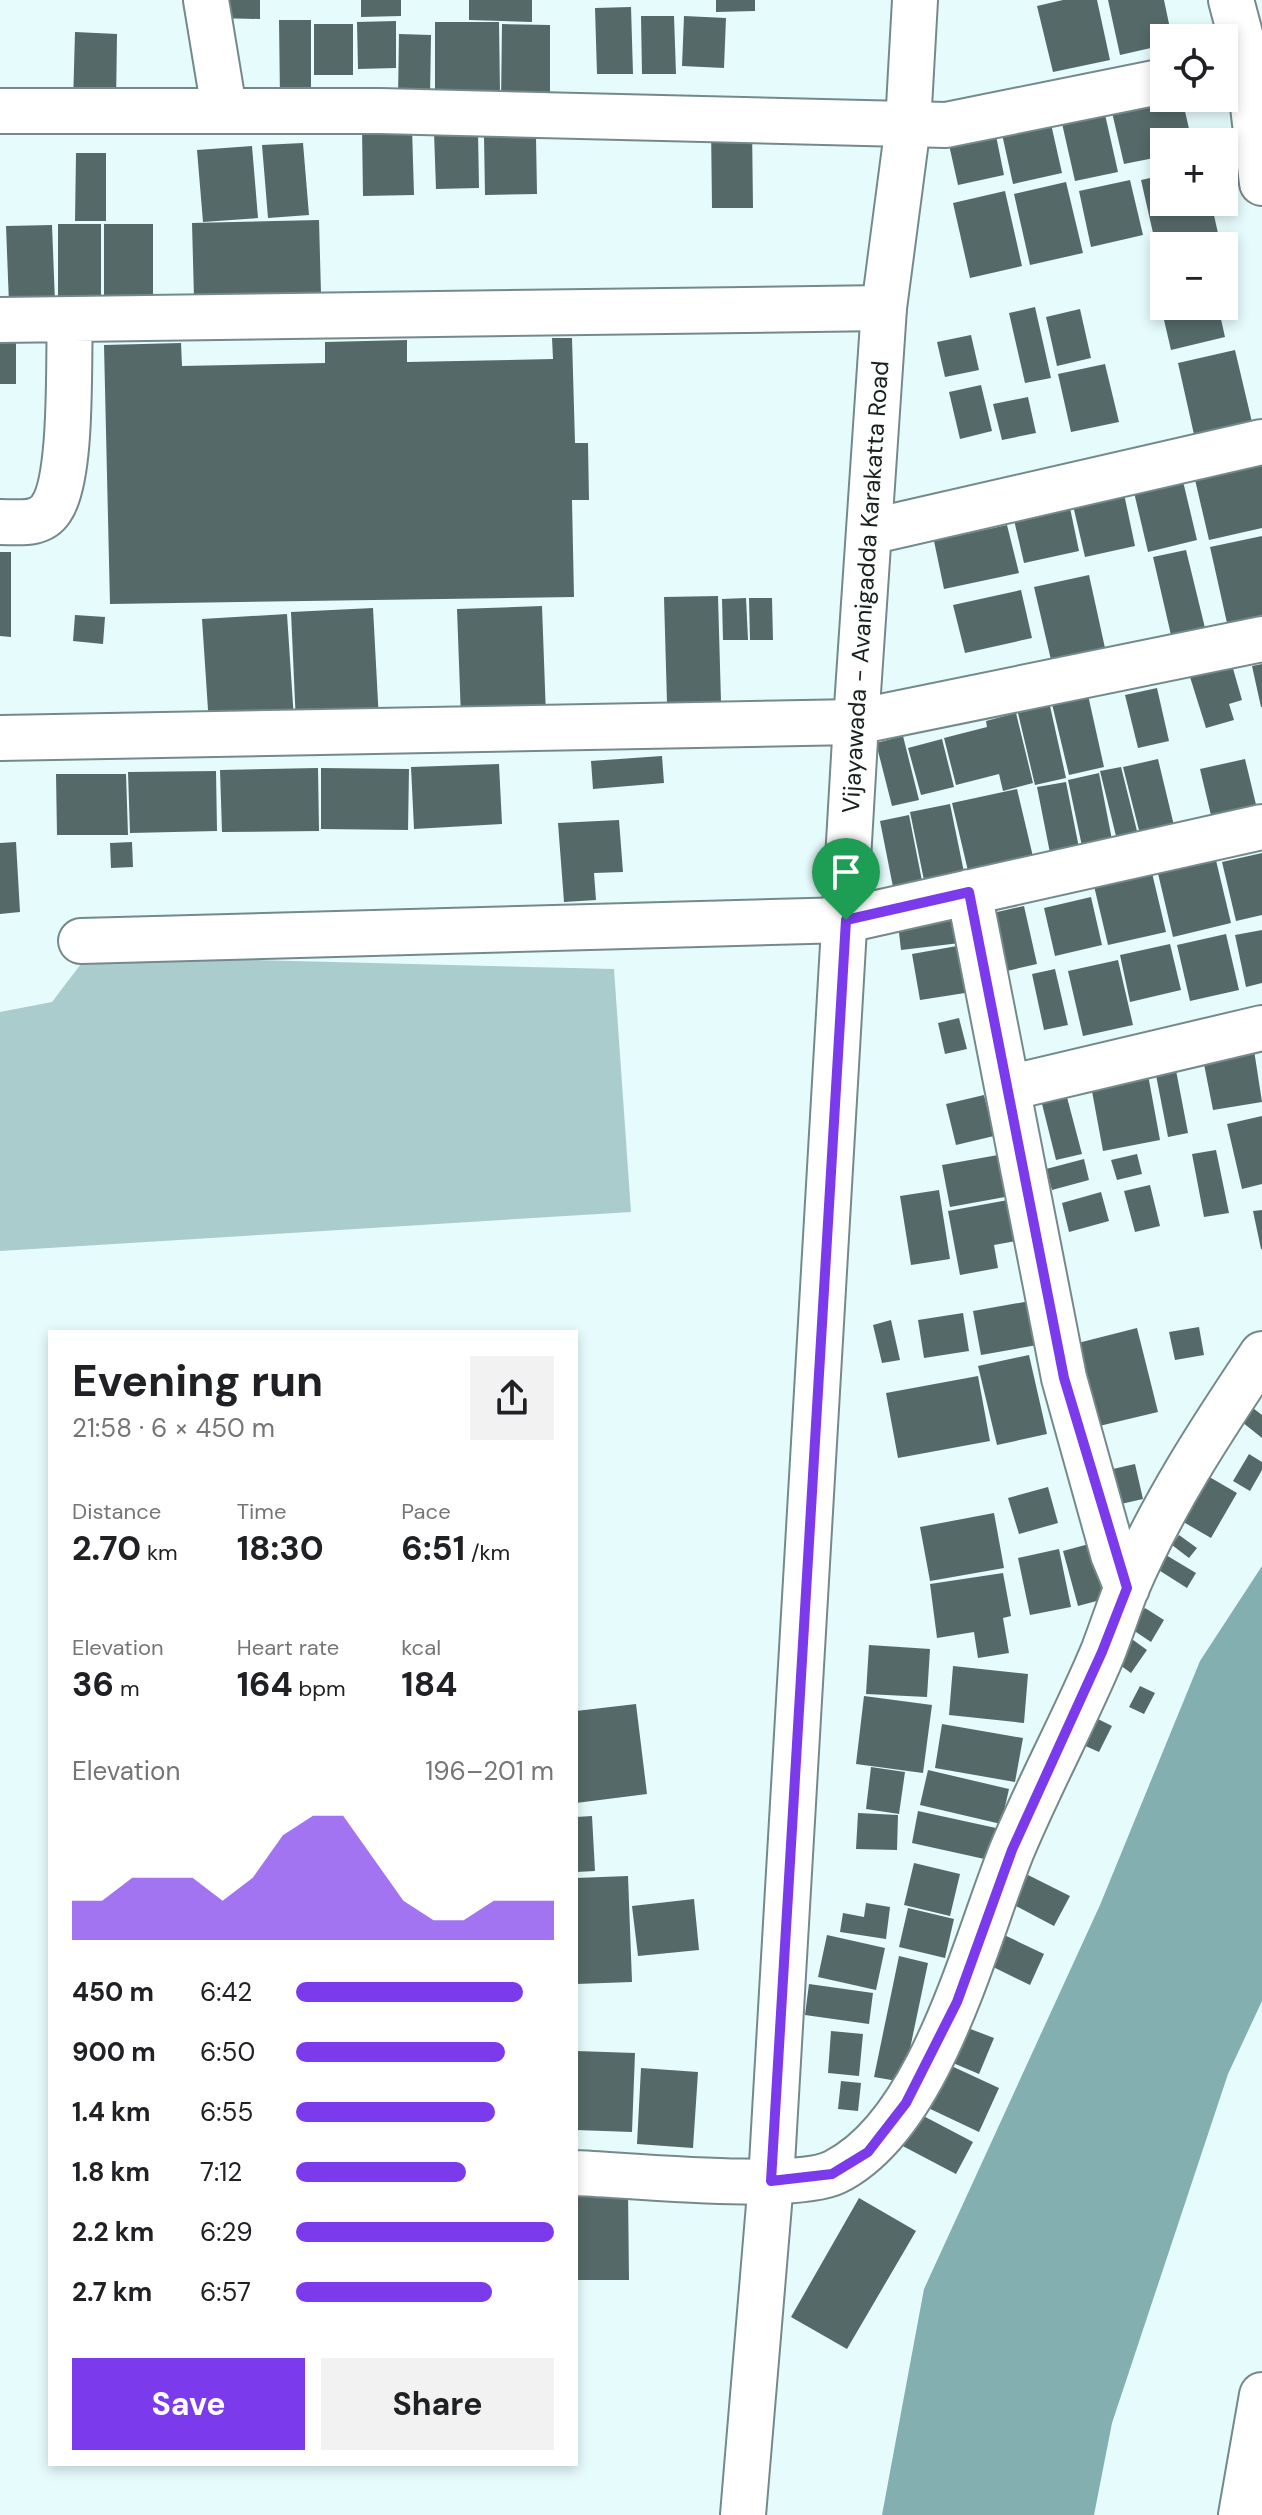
<!DOCTYPE html>
<html lang="en">
<head>
<meta charset="utf-8">
<style>
	:root { --surface:#fff; --page:#f2f2f2; --text:#202124; --muted:#757577; --accent:#7c3aed }
	body { margin:0; font-family:"DM Sans",sans-serif; background:var(--page); color:var(--text); height:100vh; display:flex; flex-direction:column; font-size:30px; white-space:nowrap }
	* { box-sizing:border-box; margin:0 }
	p { font-size:26px; color:var(--muted) }
	.icon { flex:none; width:44px; height:44px; fill:none; stroke:currentColor; stroke-width:2; stroke-linecap:round; stroke-linejoin:round }
	.map { position:relative; flex:1; overflow:hidden }
	.panel { position:absolute; left:48px; top:1330px; width:530px; height:1136px; display:flex; flex-direction:column; background:var(--surface); border-radius:0px; box-shadow:0 4px 12px #0003 }
	.panel>* { flex:none }
	.fabs { position:absolute; left:1150px; top:24px; display:grid; gap:16px }
	.fabs a { display:grid; place-items:center; width:88px; height:88px; border-radius:0px; background:var(--surface); box-shadow:0 4px 12px #0003; font-size:40px }
	.pin { position:absolute; display:grid; place-items:center; width:68px; height:68px; color:#fff; margin:-82px -34px; border-radius:50% 50% 50% 0; rotate:-45deg; box-shadow:0 0 8px #0007 }
	.pin .icon { rotate:45deg }
	.round { display:grid; place-items:center; flex:none; width:84px; height:84px; border-radius:0px; background:var(--page) }
	.overview { display:flex; align-items:center; justify-content:space-between; height:136px; padding:0 24px }
	h1 { font-size:44px; font-weight:700; line-height:60px }
	.stats { display:grid; grid-template-columns:repeat(3,1fr); gap:12px; height:136px; padding:8px 24px }
	.stats div { display:grid; align-content:center }
	.stats b { font-size:34px; font-weight:700 }
	.stats small { font-size:22px; font-weight:400 }
	.stats p { font-size:22px }
	.chart { height:224px; padding:16px 24px }
	.chart p { display:flex; justify-content:space-between }
	.chart svg { width:100%; height:144px; margin-top:8px; fill:var(--accent); opacity:.7 }
	.button { display:flex; gap:16px; margin-top:auto; padding:16px 24px }
	.button a { flex:1; height:92px; border-radius:0px; background:var(--accent); color:#fff; font-size:32px; font-weight:700; line-height:92px; text-align:center }
	.button a+a { background:var(--page); color:var(--text) }
	ul { padding:0 24px; list-style:none; font-size:26px }
	li { display:grid; grid-template-columns:128px 96px 1fr; align-items:center; height:60px }
	li i { height:20px; border-radius:10px; background:var(--accent) }
	.map>svg:first-child { display:block }
</style>
</head>
<body>
<div class="map">
<svg width="1262" height="2515" viewBox="0 0 1262 2515">
	<rect width="100%" height="100%" fill="#e6fbfc"/>
	<!-- green -->
	<path fill="#abcccd" d="M87,956L614,969L631,1212L0,1251V1012L52,1002Z"/>
	<!-- water -->
	<path fill="#83afb1" d="M1262,1566V2001L1228,2074L1112,2423L1094,2515H882L924,2289L1100,1905L1200,1661Z"/>
	<!-- building -->
	<path fill="#566969" d="M214,0H260V19L214,18Z
		M361,0H401V16L361,17Z
		M469,0H532V22L469,20Z
		M716,0H755V11L716,12Z
		M1063,0H1097L1110,60L1053,72L1037,6Z
		M1108,0H1164L1172,38H1164V45L1120,55Z
		M631,7L633,74H597L595,8Z
		M641,16H674L676,74H642Z
		M684,16L726,18L724,68L682,66Z
		M279,20H311V99H280Z
		M396,21V68L358,69L357,22Z
		M435,22H499L500,94H435Z
		M314,24H353V75H314Z
		M502,24L550,25V105L501,104Z
		M75,32L117,34L116,105L73,104Z
		M399,34L431,35L430,97H398Z
		M1164,98H1182L1192,142H1164V156L1124,164L1111,108Z
		M1104,110L1118,172L1075,181L1061,119Z
		M1049,115L1062,173L1013,184L1000,125Z
		M711,126H752L753,208H712Z
		M994,126L1004,175L958,185L947,136Z
		M412,127L414,195L363,196L362,128Z
		M478,131L479,188L436,189L434,132Z
		M484,137H536L537,194L485,195Z
		M303,143L309,215L268,218L262,145Z
		M252,146L258,218L203,222L197,150Z
		M76,153H106V221H75Z
		M1164,175V202H1211L1220,242L1164,246V254L1158,255L1141,180Z
		M1130,180L1143,235L1091,247L1079,191Z
		M1066,182L1083,253L1030,265L1014,194Z
		M1005,191L1022,266L970,278L953,203Z
		M319,220L321,294L194,298L192,223Z
		M58,224H101V301L58,302Z
		M104,224H153V302H104Z
		M52,225L55,302L9,304L6,226Z
		M1164,275V306H1218L1225,337L1171,350L1154,277Z
		M1035,307L1051,378L1025,383L1009,313Z
		M1080,309L1091,358L1057,366L1046,317Z
		M971,335L979,370L945,377L937,342Z
		M552,338H572L575,443H588L589,500H572L574,597L110,604L104,345L181,343L182,366L325,363V342L407,340V362L553,359Z
		M0,342H16V384H0Z
		M1235,350L1255,435L1197,448L1178,363Z
		M1105,364L1119,422L1071,432L1058,374Z
		M981,385L992,431L960,439L949,392Z
		M1028,397L1036,433L1002,440L993,404Z
		M1262,460V528L1209,540L1193,471Z
		M1182,477L1197,540L1148,552L1133,488Z
		M1123,489L1135,546L1085,557L1072,501Z
		M1070,508L1079,551L1024,563L1014,520Z
		M1007,525L1019,573L944,589L934,541Z
		M1262,536V615L1227,623L1210,547Z
		M1186,550L1205,628L1171,635L1153,557Z
		M0,552H11V637L0,636Z
		M1089,575L1105,648L1051,660L1034,587Z
		M1021,590L1032,638L965,653L953,605Z
		M718,596L721,702L667,703L664,597Z
		M746,598L748,640H723L722,599Z
		M749,598H772L773,640H750Z
		M542,606L546,716L461,718L457,609Z
		M373,608L379,721L296,724L291,612Z
		M287,614L294,720L209,725L202,619Z
		M75,615L105,617L103,644L73,641Z
		M1262,664V707H1261L1252,666Z
		M1232,665L1242,700L1229,704L1234,720L1206,728L1190,677Z
		M1157,688L1169,741L1138,748L1125,695Z
		M1088,695L1104,767L1069,775L1052,704Z
		M1050,706L1066,778L1035,785L1018,713Z
		M1016,713L1033,783L1003,791L999,774L956,785L944,738L987,727L986,721Z
		M903,736L919,800L892,806L876,743Z
		M942,739L954,787L921,795L908,748Z
		M662,756L664,783L593,789L591,761Z
		M1158,759L1176,834L1142,842L1123,767Z
		M1245,759L1259,817L1214,828L1200,769Z
		M499,764L502,824L414,829L411,767Z
		M1121,767L1137,831L1116,836L1100,771Z
		M318,768L319,831L222,832L220,770Z
		M321,768L409,769L408,830L321,829Z
		M216,771L217,831L130,833L128,772Z
		M1099,773L1113,845L1083,851L1068,780Z
		M56,774H126L128,835H57Z
		M1066,782L1080,853L1051,858L1037,787Z
		M1017,789L1034,861L969,875L952,803Z
		M950,804L965,877L925,885L910,812Z
		M909,815L923,886L894,892L880,821Z
		M619,820L623,872L594,873L596,900L564,902L558,823Z
		M16,842L20,912L0,914V843Z
		M132,842L133,867L111,868L110,843Z
		M1214,852L1231,923L1173,937L1156,865Z
		M1262,853V915L1236,921L1222,862Z
		M1148,856L1166,932L1108,945L1090,869Z
		M1091,897L1102,945L1055,956L1044,908Z
		M1024,906L1037,964L998,973L984,915Z
		M957,918L960,943L901,950L898,924Z
		M1262,930V983L1246,987L1235,935Z
		M1226,934L1239,990L1190,1001L1177,945Z
		M1170,944L1181,990L1130,1002L1120,955Z
		M957,946L965,993L920,1000L912,954Z
		M1118,960L1133,1025L1083,1036L1068,971Z
		M1055,969L1068,1025L1044,1030L1032,974Z
		M959,1018L967,1049L945,1054L938,1023Z
		M1254,1050L1262,1102L1213,1110L1203,1059Z
		M1146,1064L1160,1140L1103,1151L1089,1075Z
		M1175,1065L1188,1133L1168,1137L1155,1070Z
		M1064,1086L1082,1154L1056,1160L1039,1092Z
		M984,1095L994,1136L956,1145L946,1104Z
		M1262,1116V1184L1242,1189L1227,1124Z
		M1216,1150L1229,1213L1204,1217L1192,1154Z
		M1137,1154L1142,1174L1117,1180L1111,1160Z
		M998,1155L1005,1197L950,1207L942,1165Z
		M1084,1159L1089,1180L1052,1190L1046,1169Z
		M1150,1185L1160,1226L1135,1232L1124,1191Z
		M939,1190L950,1259L911,1265L900,1196Z
		M1101,1192L1109,1221L1069,1232L1062,1203Z
		M1008,1200L1016,1241L994,1245L998,1268L960,1275L948,1211Z
		M1262,1210V1249H1261L1253,1211Z
		M1030,1301L1037,1345L981,1355L973,1311Z
		M963,1313L969,1351L924,1358L918,1320Z
		M891,1320L900,1360L882,1363L873,1325Z
		M1199,1327L1204,1355L1175,1360L1169,1332Z
		M1137,1328L1158,1412L1095,1427L1074,1344Z
		M1029,1355L1047,1434L997,1445L978,1366Z
		M978,1376L990,1441L898,1458L886,1393Z
		M1249,1405L1262,1415V1438L1237,1418Z
		M1249,1454L1262,1462V1470L1250,1491L1233,1481Z
		M1135,1464L1143,1499L1112,1506L1104,1471Z
		M1206,1475L1237,1493L1211,1538L1180,1520Z
		M1048,1487L1058,1523L1019,1534L1008,1498Z
		M994,1513L1004,1568L930,1581L920,1527Z
		M1179,1535L1197,1548L1189,1558L1172,1545Z
		M1089,1544L1104,1599L1078,1606L1063,1551Z
		M1059,1549L1071,1607L1030,1615L1018,1558Z
		M1166,1555L1196,1573L1187,1588L1157,1569Z
		M1003,1573L1011,1616L1003,1618L1009,1653L978,1658L974,1632L937,1638L930,1584Z
		M1145,1608L1164,1620L1151,1642L1130,1628Z
		M1129,1637L1147,1650L1131,1673L1113,1660Z
		M869,1645L930,1649L927,1697L866,1694Z
		M953,1666L1028,1674L1024,1723L949,1715Z
		M1140,1686L1155,1693L1144,1714L1129,1707Z
		M864,1696L932,1705L923,1773L856,1764Z
		M636,1704L647,1794L576,1803V1711Z
		M1094,1717L1112,1726L1099,1752L1081,1744Z
		M942,1724L1023,1738L1015,1782L935,1768Z
		M871,1767L905,1772L899,1814L866,1809Z
		M928,1770L1009,1789L1001,1824L920,1805Z
		M918,1811L996,1828L989,1860L912,1843Z
		M858,1813L898,1815L897,1850L856,1849Z
		M592,1816L595,1871L576,1872V1817Z
		M914,1863L960,1874L950,1916L904,1905Z
		M1028,1875L1070,1896L1054,1926L1014,1905Z
		M628,1876L632,1982L576,1984V1878Z
		M694,1899L699,1950L638,1956L632,1906Z
		M866,1903L890,1907L886,1939L840,1932L843,1913L864,1917Z
		M908,1908L954,1919L945,1958L899,1947Z
		M1000,1933L1044,1954L1030,1985L985,1963Z
		M827,1935L885,1948L876,1990L818,1977Z
		M899,1956L928,1963L903,2082L874,2077Z
		M809,1984L873,1993L869,2024L805,2015Z
		M960,2025L994,2038L979,2074L946,2060Z
		M831,2031L863,2034L859,2076L828,2073Z
		M576,2051L635,2053L632,2132L576,2130Z
		M945,2063L999,2088L979,2132L924,2106Z
		M641,2068L698,2072L693,2148L637,2144Z
		M841,2081L861,2083L858,2111L838,2109Z
		M912,2110L973,2142L956,2174L895,2142Z
		M628,2190L629,2280H576V2191Z
		M859,2198L916,2231L847,2349L791,2317Z"/>
	<g fill="none" stroke-linecap="round" stroke-linejoin="round">
		<defs>
			<path id="minor" d="M206,0L224,109
				M1231,0L1248,64L1262,183
				M0,111H380L946,125L1164,81
				M0,320L884,308
				M0,522C18,522 40,526 51,509C73,478 68,362 70,320
				M869,532L1262,442
				M0,738L856,722L1262,639
				M969,892L1064,1378L1113,1554L1127,1588
				M81,941L846,920L1262,827
				M1008,1088L1262,1028
				M576,2173C628,2175 796,2192 835,2172C931,2124 974,1944 1012,1850C1040,1783 1075,1719 1103,1652C1111,1631 1118,1610 1126,1589C1162,1505 1211,1430 1262,1354
				M1241,2515L1262,2395"/>
			<g id="major">
				<path id="s1" d="M743,2515L771,2181L856,722L884,308L908,125L915,0"/>
			</g>
		</defs>
		<!-- minor casing -->
		<use href="#minor" stroke="#76898a" stroke-width="48"/>
		<!-- major casing -->
		<use href="#major" stroke="#76898a" stroke-width="48"/>
		<!-- minor -->
		<use href="#minor" stroke="#fff" stroke-width="44"/>
		<!-- major -->
		<use href="#major" stroke="#fff" stroke-width="44"/>
	</g>
	<g fill="none" stroke-linecap="round" stroke-linejoin="round">
		<defs>
			<path id="route" d="M969,892L1064,1378L1127,1588L1102,1652L1012,1850L957,2002L906,2103L868,2152L832,2174L771,2181L846,920Z"/>
		</defs>
		<!-- route casing -->
		<use href="#route" stroke="#fff" stroke-width="16"/>
		<!-- route -->
		<use href="#route" stroke="#7c3aed" stroke-width="10"/>
	</g>
	<g text-anchor="middle" stroke-width="8" stroke-linejoin="round" paint-order="stroke">
		<!-- street labels -->
		<g font-size="24" fill="#182020" stroke="#fff">
			<text dy="8" stroke="none"><textPath href="#s1" startOffset="1932">Vijayawada - Avanigadda Karakatta Road</textPath></text>
		</g>
	</g>
</svg>
<div class="fabs">
<a><svg class="icon" aria-label="locate" viewBox="0 0 24 24"><circle cx="12" cy="12" r="6"/><path d="M12 2v4M12 18v4M2 12h4M18 12h4"/></svg></a>
<a>+</a>
<a>−</a>
</div>
<div class="pin" style="left:846px;top:920px;background:#1e9e55"><svg class="icon" aria-label="arrive" viewBox="0 0 24 24"><path d="M6 21V4h12l-3 4 3 4H6"/></svg></div>
<section class="panel">
<div class="overview"><div><h1>Evening run</h1><p>21:58 · 6 × 450 m</p></div><a class="round"><svg class="icon" aria-label="share" viewBox="0 0 24 24"><path d="M12 15V3M7 8l5-5 5 5M5 13v7h14v-7"/></svg></a></div>
<div class="stats">
<div><p>Distance</p><b>2.70<small> km</small></b></div>
<div><p>Time</p><b>18:30</b></div>
<div><p>Pace</p><b>6:51<small> /km</small></b></div>
</div>
<div class="stats">
<div><p>Elevation</p><b>36<small> m</small></b></div>
<div><p>Heart rate</p><b>164<small> bpm</small></b></div>
<div><p>kcal</p><b>184</b></div>
</div>
<div class="chart"><p><span>Elevation</span>196–201 m</p>
<svg viewBox="0 0 160 44" preserveAspectRatio="none"><path d="M0 44V32L10 32L20 25L30 25L40 25L50 32L60 25L70 12L80 6L90 6L100 19L110 32L120 38L130 38L140 32L150 32L160 32V44z"/></svg>
</div>
<ul>
<li><b>450 m</b>6:42<i style="width:88%"></i></li>
<li><b>900 m</b>6:50<i style="width:81%"></i></li>
<li><b>1.4 km</b>6:55<i style="width:77%"></i></li>
<li><b>1.8 km</b>7:12<i style="width:66%"></i></li>
<li><b>2.2 km</b>6:29<i style="width:100%"></i></li>
<li><b>2.7 km</b>6:57<i style="width:76%"></i></li>
</ul>
<div class="button"><a>Save</a><a>Share</a></div>
</section>
</div>
</body>
</html>
